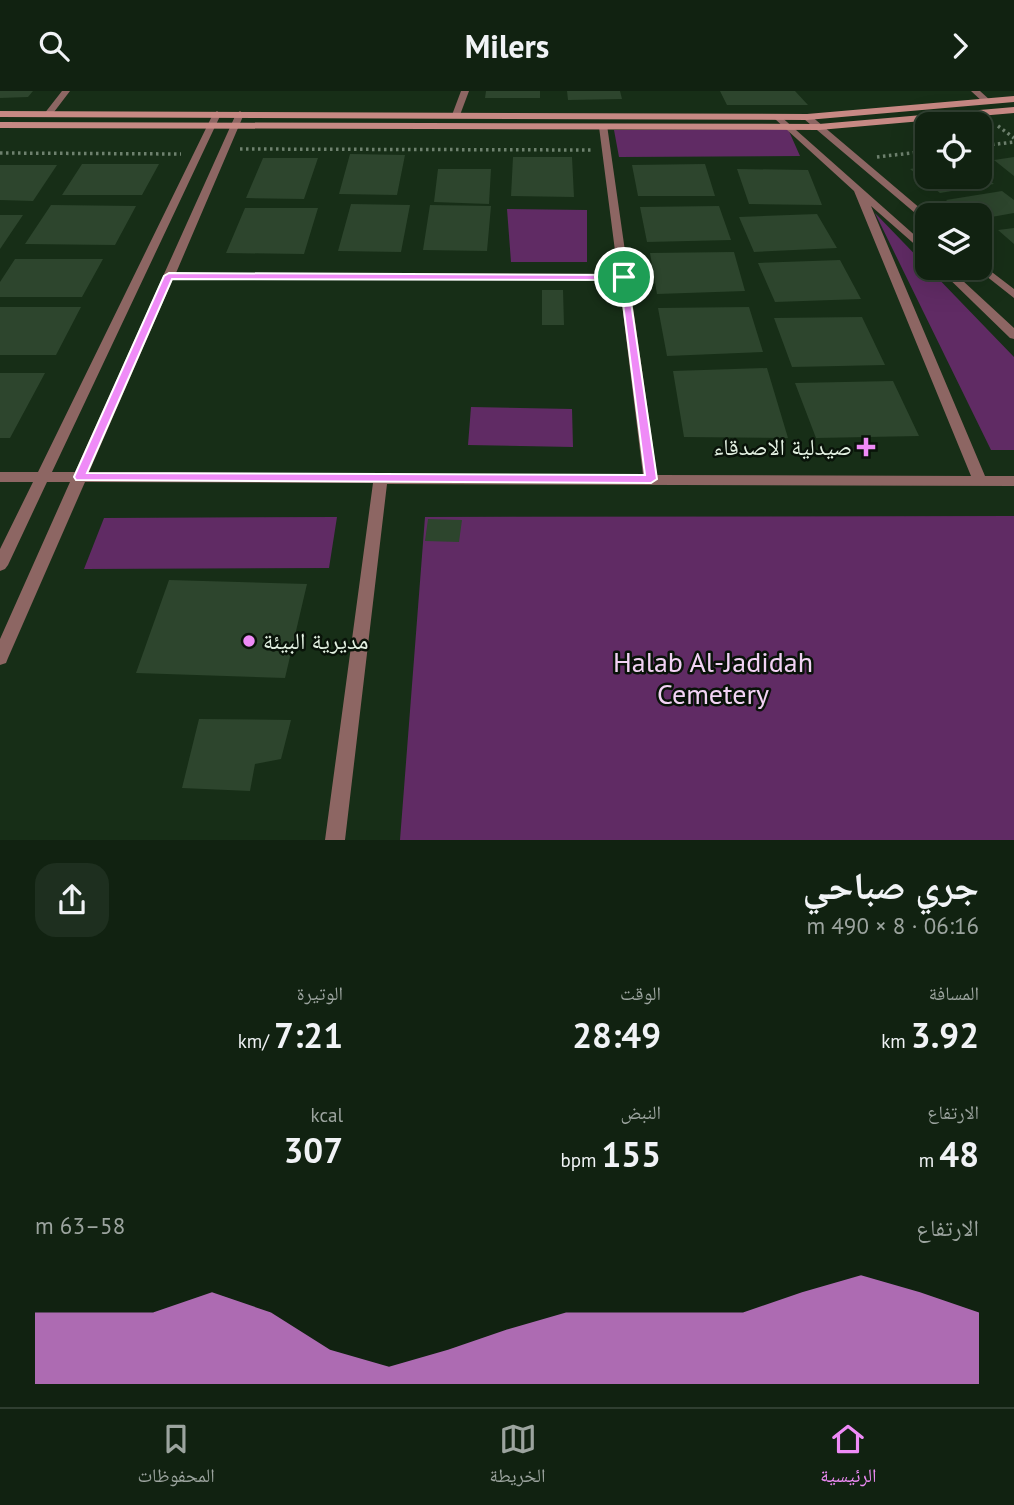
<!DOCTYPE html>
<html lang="ar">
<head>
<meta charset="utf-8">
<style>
	:root { --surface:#121; --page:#1e2f1f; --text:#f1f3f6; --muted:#9ca49f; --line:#303f31; --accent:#ef8bf7 }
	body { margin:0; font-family:"PT Sans","Noto Naskh Arabic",sans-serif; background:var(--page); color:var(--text); direction:rtl; height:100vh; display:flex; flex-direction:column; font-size:26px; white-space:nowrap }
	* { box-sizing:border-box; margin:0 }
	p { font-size:23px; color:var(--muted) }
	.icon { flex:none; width:38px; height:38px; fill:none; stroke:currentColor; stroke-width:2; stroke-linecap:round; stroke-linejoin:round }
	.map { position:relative; height:749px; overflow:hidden; direction:ltr }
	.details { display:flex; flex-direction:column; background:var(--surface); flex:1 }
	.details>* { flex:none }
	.controls { position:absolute; left:915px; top:21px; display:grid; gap:14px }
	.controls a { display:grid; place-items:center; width:77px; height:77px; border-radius:14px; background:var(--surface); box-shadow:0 7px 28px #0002,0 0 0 2px var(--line); font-size:35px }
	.pin { position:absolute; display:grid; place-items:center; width:60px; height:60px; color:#fff; margin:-30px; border:4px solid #fff; border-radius:50%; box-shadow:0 2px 7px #0007 }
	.round { display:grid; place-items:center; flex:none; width:74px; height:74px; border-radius:21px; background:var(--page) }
	.headline { display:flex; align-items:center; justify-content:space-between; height:119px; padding:0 35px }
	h1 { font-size:38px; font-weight:800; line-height:52px }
	.metrics { display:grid; grid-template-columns:repeat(3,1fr); gap:10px; height:119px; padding:7px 35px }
	.metrics div { display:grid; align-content:center }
	.metrics b { font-size:35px; font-weight:800 }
	.metrics small { font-size:19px; font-weight:400 }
	.metrics p { font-size:19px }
	.chart { height:196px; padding:14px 35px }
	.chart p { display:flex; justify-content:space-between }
	.chart svg { width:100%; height:126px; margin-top:7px; fill:var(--accent); opacity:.7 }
	header { display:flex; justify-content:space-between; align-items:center; height:91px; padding:0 35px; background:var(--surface); font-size:32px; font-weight:800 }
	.dock { display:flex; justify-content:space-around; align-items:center; height:98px; border-top:2px solid var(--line); background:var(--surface); font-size:19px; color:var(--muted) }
	.dock a { display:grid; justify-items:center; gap:4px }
	.dock .current { color:var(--accent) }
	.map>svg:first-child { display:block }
</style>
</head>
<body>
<header><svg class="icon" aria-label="forward" viewBox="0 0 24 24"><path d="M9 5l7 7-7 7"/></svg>Milers<svg class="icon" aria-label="search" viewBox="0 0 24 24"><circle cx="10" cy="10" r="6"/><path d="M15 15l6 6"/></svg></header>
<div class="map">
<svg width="1014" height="749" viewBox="0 0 1014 749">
	<rect width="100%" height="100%" fill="#172e17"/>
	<!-- green -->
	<path fill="#602b64" d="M788,38L800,65L619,66L614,39Z
		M507,118L587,119V171H511Z
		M875,122L1014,266V359H991Z
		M471,316L572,318L573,356L468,354Z
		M1014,425V749H400L425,426Z
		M337,426L329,477L84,478L104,427Z"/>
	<!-- building -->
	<path fill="#2d452d" d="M0,0H33L28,6L0,7Z
		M486,0H540V7H485Z
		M567,0H620L622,8L568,9Z
		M720,0H795L808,14H727Z
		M350,63L405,64L397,104L339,103Z
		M513,66H572L574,106L511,105Z
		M1014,66V85L994,69Z
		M263,67H318L304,108L246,107Z
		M82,73H159L142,104H62Z
		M705,73L715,105H638L632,74Z
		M0,74H57L33,110L0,109Z
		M928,75V86H980V82L994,93L940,102L910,78Z
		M438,78H491L489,113L434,111Z
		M737,78L808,79L822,114L749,113Z
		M1002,100L1014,109V122L980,128V124H964L946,109Z
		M351,113L410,114L401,161L338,160Z
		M51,114L136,115L115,154L25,153Z
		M430,114L491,115L487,160L423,159Z
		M719,115L731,149L647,151L640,116Z
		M245,117H318L304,163L226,162Z
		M817,123L837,157L754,161L739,126Z
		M0,124H23L0,158Z
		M1014,137V153L998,139Z
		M734,161L745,200L657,203L650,162Z
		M15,168H103L82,206H0V191Z
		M840,169L861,208L775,211L758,172Z
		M542,199H563L564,234H542Z
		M0,216H81L56,264H0Z
		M749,216L763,261L667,265L658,217Z
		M862,226L885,274L792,276L774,227Z
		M767,277L788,347L684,346L673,280Z
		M0,282H45L10,347H0Z
		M893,290L919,345L816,347L795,292Z
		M428,428L462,429L459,451L425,450Z
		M169,489L307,493L285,587L136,582Z
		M199,628L291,629L281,668L255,673L250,700L182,697Z"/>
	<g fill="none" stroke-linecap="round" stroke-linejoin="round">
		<!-- path -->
		<path stroke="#6e816e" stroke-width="3.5" stroke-dasharray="2.5 3.5" stroke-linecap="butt" d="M998,35L1014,47
			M980,55L1014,51
			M240,58L592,59
			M0,62L181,63
			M877,66L928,60"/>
		<!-- street -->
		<path fill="#8d6663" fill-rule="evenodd" d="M62,0H70L51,25H45L44,23Z
			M461,0H469L460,24L456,27L452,24Z
			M971,0H980L991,10L984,12Z
			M217,20L221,23L52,381H75L236,23L240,20L244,23L176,182L618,183L599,36L607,34L657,384L971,385L854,100L775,28L774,26L778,23L928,156V165L871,115L985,385H1014V395L387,393L345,749H325L373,392L85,391L8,567L6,572L0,574V548L70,391H47L8,474L5,478L0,480V458L33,391H0V381H38L213,23ZM173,188L619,189L643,384L89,381Z
			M804,24H810L928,124V133L804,28Z
			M980,172L1014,198V207L976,177H980Z
			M938,177H949L1014,237V248L1010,247Z"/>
		<!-- secondary -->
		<path fill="#c78984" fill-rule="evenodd" d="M1014,5V11L807,29L0,26V20L807,23Z
			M1014,16V22L819,39L0,37V31L819,33Z"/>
	</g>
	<!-- route -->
	<path fill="#ef8bf7" stroke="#fff" stroke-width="2" fill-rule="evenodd" d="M169,182L627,184L657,388L651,392L76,389L74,386L164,185ZM172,188L620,189L645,384L87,382Z"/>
	<!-- markers -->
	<g fill="#ef8bf7" stroke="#091309" stroke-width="2.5">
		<path d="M862.5 345.5h7v7h7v7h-7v7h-7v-7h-7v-7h7z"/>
		<circle cx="249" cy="550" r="7"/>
	</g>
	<g text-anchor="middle" stroke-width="5" stroke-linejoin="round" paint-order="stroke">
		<!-- poi labels -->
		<g font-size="23" fill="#e4f2e3" stroke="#091309" text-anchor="end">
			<text x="852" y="364">صيدلية الاصدقاء</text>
			<text x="263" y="558" text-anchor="start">مديرية البيئة</text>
		</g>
		<!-- near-park labels -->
		<g font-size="28" fill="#f3d3f5" stroke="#091309">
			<text x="713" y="581">Halab Al-Jadidah<tspan x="713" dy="32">Cemetery</tspan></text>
		</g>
	</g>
</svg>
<div class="controls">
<a><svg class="icon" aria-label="locate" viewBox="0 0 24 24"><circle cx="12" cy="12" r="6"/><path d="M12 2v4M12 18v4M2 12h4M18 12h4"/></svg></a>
<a><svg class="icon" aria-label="layers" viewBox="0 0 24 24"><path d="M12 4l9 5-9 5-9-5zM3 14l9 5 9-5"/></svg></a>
</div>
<div class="pin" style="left:624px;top:186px;background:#1e9e55"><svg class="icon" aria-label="arrive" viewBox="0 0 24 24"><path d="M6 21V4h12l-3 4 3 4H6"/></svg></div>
</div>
<section class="details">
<div class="headline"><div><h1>جري صباحي</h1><p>06:16 · 8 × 490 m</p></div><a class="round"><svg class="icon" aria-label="share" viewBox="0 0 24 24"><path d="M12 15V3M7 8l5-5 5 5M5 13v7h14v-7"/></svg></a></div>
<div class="metrics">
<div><p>المسافة</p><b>3.92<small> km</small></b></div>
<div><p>الوقت</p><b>28:49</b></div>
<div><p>الوتيرة</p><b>7:21<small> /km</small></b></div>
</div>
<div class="metrics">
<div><p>الارتفاع</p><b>48<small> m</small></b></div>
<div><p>النبض</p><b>155<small> bpm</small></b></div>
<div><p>kcal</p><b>307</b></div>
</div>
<div class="chart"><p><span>الارتفاع</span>58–63 m</p>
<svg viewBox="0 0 160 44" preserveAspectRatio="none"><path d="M0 44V19L10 19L20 19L30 12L40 19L50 32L60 38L70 32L80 25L90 19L100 19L110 19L120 19L130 12L140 6L150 12L160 19V44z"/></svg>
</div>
</section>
<nav class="dock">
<a class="current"><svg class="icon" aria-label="home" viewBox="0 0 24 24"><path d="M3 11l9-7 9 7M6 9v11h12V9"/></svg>الرئيسية</a>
<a><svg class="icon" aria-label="map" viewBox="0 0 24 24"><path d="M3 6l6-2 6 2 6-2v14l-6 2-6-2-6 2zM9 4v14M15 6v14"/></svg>الخريطة</a>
<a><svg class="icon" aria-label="saved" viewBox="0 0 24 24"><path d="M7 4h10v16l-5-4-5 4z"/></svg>المحفوظات</a>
</nav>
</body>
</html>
